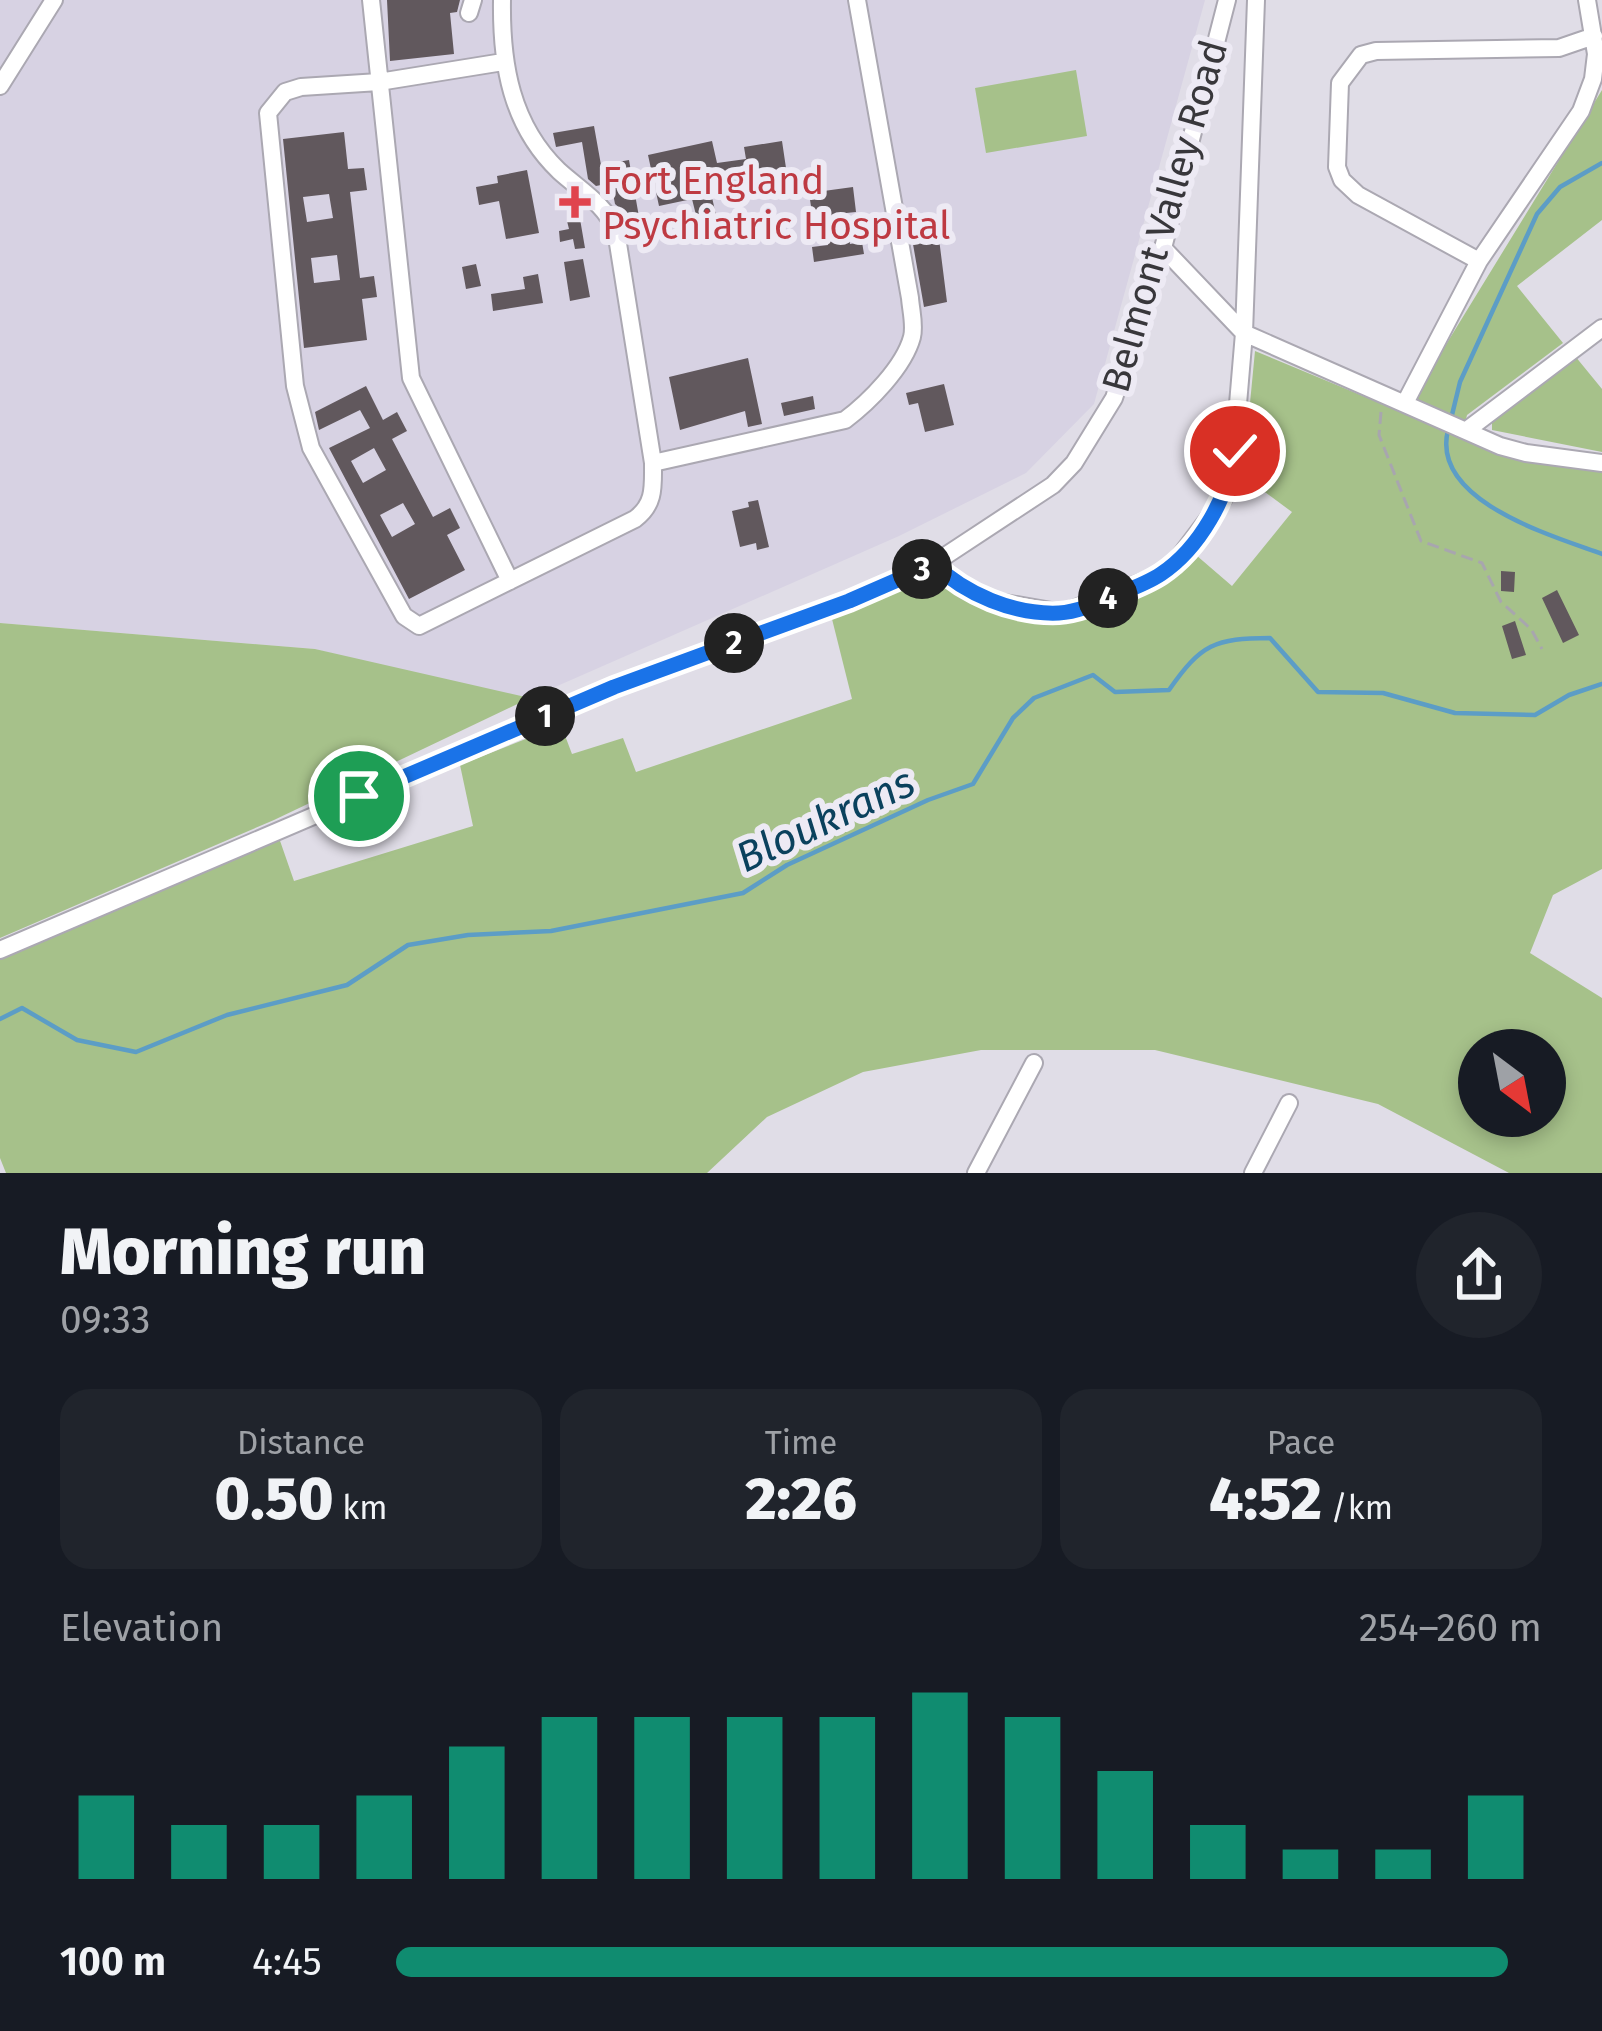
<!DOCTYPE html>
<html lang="en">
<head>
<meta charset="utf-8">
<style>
	:root { --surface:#171b24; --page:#20242c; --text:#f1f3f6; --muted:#9ea1a6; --accent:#108c70 }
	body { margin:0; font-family:"Fira Sans",sans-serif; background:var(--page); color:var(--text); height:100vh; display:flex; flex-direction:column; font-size:45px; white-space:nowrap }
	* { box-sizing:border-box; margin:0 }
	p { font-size:39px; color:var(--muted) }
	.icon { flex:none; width:66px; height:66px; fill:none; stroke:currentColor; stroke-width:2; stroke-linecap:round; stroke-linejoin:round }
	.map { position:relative; height:1173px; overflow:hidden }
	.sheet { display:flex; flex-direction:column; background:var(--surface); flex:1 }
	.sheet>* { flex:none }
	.needle { width:78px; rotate:148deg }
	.controls { position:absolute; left:1458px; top:1029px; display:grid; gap:24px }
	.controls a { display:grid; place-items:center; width:108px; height:108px; border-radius:50%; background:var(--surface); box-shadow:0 6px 18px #0003; font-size:60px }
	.pin { position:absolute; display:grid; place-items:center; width:102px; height:102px; color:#fff; margin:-51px; border:6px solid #fff; border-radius:50%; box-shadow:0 3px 12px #0007 }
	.km { position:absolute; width:60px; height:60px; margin:-30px; border-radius:50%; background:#222; color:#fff; font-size:33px; line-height:60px; text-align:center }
	.round { display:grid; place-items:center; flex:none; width:126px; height:126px; border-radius:63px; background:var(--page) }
	.headline { display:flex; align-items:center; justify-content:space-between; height:204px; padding:0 60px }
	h1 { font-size:66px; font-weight:800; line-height:90px }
	.stats { display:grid; grid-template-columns:repeat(3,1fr); gap:18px; height:204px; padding:12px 60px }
	.stats div { display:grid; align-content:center; border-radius:30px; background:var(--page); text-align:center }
	.stats b { font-size:60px; font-weight:800 }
	.stats small { font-size:33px; font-weight:400 }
	.stats p { font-size:33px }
	.chart { height:336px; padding:24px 60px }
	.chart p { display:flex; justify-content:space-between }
	.chart svg { width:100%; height:216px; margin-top:12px; stroke:var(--accent); stroke-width:6 }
	ul { padding:0 60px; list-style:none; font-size:39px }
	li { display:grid; grid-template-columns:192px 144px 1fr; align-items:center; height:90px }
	li i { height:30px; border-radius:15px; background:var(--accent) }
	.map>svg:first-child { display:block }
</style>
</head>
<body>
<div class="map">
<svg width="1602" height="1173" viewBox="0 0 1602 1173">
	<rect width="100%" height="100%" fill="#e0dde7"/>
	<!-- built -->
	<path fill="#d7d2e3" d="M0,0H1205L1094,404L1026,473L899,536L530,698L435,680L315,649L0,623Z"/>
	<!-- green -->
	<path fill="#a6c18a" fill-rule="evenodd" d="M1076,70L1087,136L986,153L975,88Z
		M1602,90V220L1517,286L1563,343L1467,415L1462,436L1602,468V869L1553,895L1530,953L1602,998V1173H1509L1378,1104L1155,1050H981L863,1072L767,1117L707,1173H6L0,1158V956L278,835L294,881L473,826L460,765L561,725L572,754L623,738L636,772L852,699L832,619L926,575L962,597L1054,624L1156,589L1196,555L1232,586L1292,512L1243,476L1255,351L1404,413ZM1479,1050H1545V1116H1479Z
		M1575,356L1602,389V452L1492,430V418Z
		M0,623L315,649L530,698L274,820L0,938Z"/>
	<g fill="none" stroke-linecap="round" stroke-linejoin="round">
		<!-- stream -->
		<path stroke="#5c9dc6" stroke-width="4.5" d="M1451,419L1460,382L1537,214L1560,187L1602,163
			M1448,430C1430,501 1553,536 1602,554
			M0,1019L22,1008L77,1040L136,1052L227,1015L347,985L408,945L468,935L551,931L743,893L787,865L928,800L973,784L1013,718L1034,698L1093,675L1115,692L1169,690C1201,644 1215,638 1270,638L1318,692L1383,693L1455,713L1535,715L1569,695L1602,684"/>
	</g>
	<!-- building -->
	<path fill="#61585d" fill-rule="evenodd" d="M387,0H460L457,12L450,13L454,54L390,61Z
		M594,126L601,165L629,160L639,217L647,215L649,230L629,233L622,210L615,204L611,183L596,186L588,179L582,142L556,147L553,133Z
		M344,132L348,169L364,168L367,190L350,192L360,278L374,276L377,297L362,299L367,340L304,348L283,139ZM329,194L333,218L307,222L303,197ZM337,255L340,280L314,283L311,258Z
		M712,141L717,163L746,159L744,147L782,141L786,168L723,178L726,190L711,193L716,215L697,219L692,199L659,206L648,155Z
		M527,170L539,233L506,239L499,201L479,205L476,187L498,183L497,176Z
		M853,187L856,212L846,213L850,244L862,242L864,254L814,262L812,247L828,245L823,211L812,213L809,193Z
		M580,219L585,248L575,249L573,239L560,242L559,231L569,229L567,221Z
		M937,223L947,302L924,307L910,227Z
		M583,259L590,297L570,301L564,262Z
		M476,264L481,286L466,289L462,267Z
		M538,274L543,303L493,311L491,294L525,289L523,277Z
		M748,358L762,424L748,427L745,411L680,430L669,377Z
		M944,384L954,425L925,432L918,403L909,405L906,393Z
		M366,386L383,420L397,412L407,431L392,439L433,517L450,508L460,528L447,535L465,570L409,599L329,448L370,428L360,410L319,430L315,412ZM374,448L386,470L363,483L351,461ZM403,503L415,524L392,537L380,515Z
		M813,396L815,409L784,416L781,403Z
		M758,500L769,547L757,550L756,543L740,547L732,511L749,507L748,502Z
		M1501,571L1515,572L1514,592L1501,591Z
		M1557,590L1579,635L1563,643L1542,598Z
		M1515,621L1526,655L1512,659L1502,626Z"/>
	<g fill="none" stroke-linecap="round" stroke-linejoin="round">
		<defs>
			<path id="minor" d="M371,0L411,378L510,581
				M502,0C501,64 511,125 559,171C580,190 605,204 616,231L653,463C653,487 655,504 635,519L419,626L404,616L311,448L295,386L268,113L285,92L301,87L379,82L503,62
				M469,13L473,0
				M0,86L54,0
				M1163,248L1244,333L1500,446L1526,453L1602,463
				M1479,261L1358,195L1342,180L1337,167L1340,83L1361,55L1376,51L1559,48L1594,36
				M1406,401L1479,261L1581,111L1593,79L1596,54L1587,0
				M1467,430L1602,328
				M653,463L845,420C869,402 904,367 912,337C915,325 911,311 910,298L857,0
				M933,564L965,590L993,601L1063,613L1160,575L1174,564L1224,498L1232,475L1244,333L1256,0
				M0,950L615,687L849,601L933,564L1053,485L1074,463L1114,398L1163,248L1227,0
				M976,1173L1034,1063
				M1253,1173L1289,1103"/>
		</defs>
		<!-- minor casing -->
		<use href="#minor" stroke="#aba8b2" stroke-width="20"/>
		<!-- path -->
		<path stroke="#a8a6ae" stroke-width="3" stroke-dasharray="12 6" stroke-linecap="butt" d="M1381,412L1379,435L1421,541L1482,563L1501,602L1531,629L1542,649"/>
		<!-- minor -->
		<use href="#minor" stroke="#fff" stroke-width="16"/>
	</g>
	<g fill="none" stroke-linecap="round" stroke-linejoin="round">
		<defs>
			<path id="route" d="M359,796L614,687L849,601L934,564C965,594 1014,615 1059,613C1077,612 1095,604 1111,597C1128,590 1146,584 1161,574C1200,548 1229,495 1235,451"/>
		</defs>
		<!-- route casing -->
		<use href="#route" stroke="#fff" stroke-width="24"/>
		<!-- route -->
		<use href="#route" stroke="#1a73e8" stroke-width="15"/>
	</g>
	<!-- markers -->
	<path fill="#e0444e" stroke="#edeaf4" stroke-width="4.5" d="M569 184h12v12h12v12h-12v12h-12v-12h-12v-12h12z"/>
	<g text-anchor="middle" stroke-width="12" stroke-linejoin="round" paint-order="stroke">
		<!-- health labels -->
		<g font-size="39" fill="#be3a42" stroke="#edeaf4" text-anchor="start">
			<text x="602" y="194">Fort England<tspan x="602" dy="45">Psychiatric Hospital</tspan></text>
		</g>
		<!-- street labels -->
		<g font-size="39" fill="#38373b" stroke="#edeaf4">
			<text transform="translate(1164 216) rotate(-74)" y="14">Belmont Valley Road</text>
		</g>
		<!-- water labels -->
		<g font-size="42" font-style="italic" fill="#0a415d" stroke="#edeaf4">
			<text transform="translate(825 819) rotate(-25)" y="15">Bloukrans</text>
		</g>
	</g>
</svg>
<div class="controls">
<a><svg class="needle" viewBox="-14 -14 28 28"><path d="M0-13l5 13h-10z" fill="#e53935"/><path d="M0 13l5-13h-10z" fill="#9ea1a6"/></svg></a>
</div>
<div class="pin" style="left:359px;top:796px;background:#1e9e55"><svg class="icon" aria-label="arrive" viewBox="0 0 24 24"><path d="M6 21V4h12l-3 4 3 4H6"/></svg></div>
<div class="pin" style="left:1235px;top:451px;background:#d93025"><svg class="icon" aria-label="check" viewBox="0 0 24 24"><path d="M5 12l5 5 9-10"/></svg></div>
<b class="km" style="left:545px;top:716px">1</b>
<b class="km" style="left:734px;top:643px">2</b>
<b class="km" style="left:922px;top:569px">3</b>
<b class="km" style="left:1108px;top:598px">4</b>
</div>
<section class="sheet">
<div class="headline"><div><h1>Morning run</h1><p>09:33</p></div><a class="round"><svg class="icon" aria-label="share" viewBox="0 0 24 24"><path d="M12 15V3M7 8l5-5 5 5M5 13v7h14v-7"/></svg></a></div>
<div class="stats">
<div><p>Distance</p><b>0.50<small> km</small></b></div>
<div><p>Time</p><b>2:26</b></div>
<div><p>Pace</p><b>4:52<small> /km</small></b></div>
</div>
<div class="chart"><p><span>Elevation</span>254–260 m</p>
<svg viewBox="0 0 160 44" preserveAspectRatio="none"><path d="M5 44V27M15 44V33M25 44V33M35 44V27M45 44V17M55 44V11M65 44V11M75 44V11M85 44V11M95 44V6M105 44V11M115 44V22M125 44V33M135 44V38M145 44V38M155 44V27"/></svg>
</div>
<ul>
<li><b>100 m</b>4:45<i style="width:97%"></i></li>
</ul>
</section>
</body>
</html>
